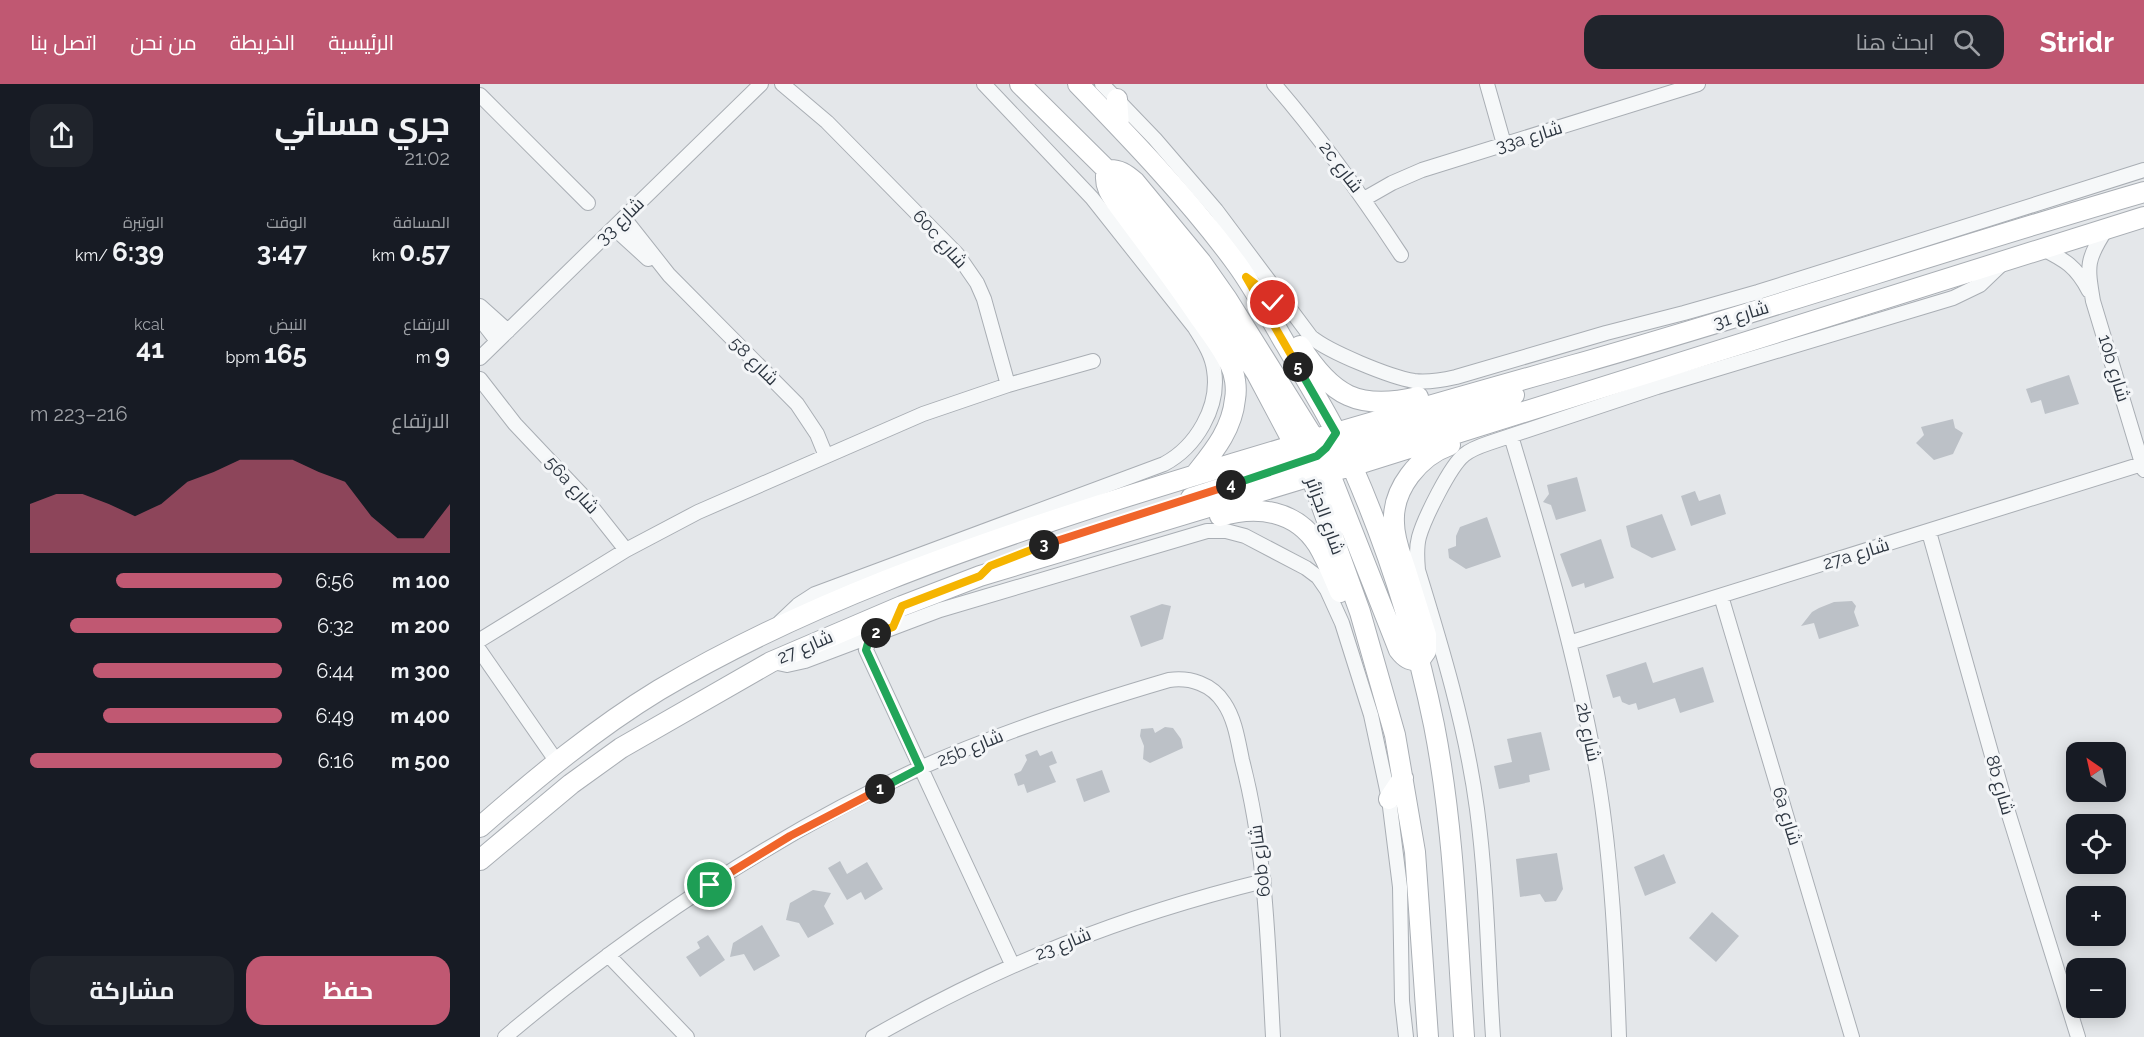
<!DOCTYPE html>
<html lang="ar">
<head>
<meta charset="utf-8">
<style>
	:root { --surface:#171b24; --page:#20242c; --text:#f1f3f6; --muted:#9ea1a6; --accent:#c05872 }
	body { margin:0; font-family:Raleway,Cairo,sans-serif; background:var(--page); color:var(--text); direction:rtl; height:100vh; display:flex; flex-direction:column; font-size:22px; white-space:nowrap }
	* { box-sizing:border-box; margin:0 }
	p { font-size:20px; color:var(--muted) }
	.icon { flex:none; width:33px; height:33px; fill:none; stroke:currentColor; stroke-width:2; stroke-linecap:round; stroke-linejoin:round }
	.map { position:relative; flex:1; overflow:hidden; direction:ltr }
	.panel { display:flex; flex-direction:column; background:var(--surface); width:480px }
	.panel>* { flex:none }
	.needle { width:39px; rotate:326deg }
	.fabs { position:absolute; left:1586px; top:658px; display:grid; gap:12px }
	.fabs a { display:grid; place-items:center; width:60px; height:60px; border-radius:12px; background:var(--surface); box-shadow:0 3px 15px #0003; font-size:30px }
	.pin { position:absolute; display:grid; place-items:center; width:51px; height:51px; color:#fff; margin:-26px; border:3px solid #fff; border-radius:50%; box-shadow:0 2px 6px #0007 }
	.km { position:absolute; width:30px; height:30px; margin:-15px; border-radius:50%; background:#222; color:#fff; font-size:16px; line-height:30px; text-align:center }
	.round { display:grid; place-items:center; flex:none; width:63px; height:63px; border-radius:18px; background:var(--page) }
	.head { display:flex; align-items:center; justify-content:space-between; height:102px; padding:0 30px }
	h1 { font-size:33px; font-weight:700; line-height:45px }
	.metrics { display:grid; grid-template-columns:repeat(3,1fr); gap:9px; height:102px; padding:6px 30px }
	.metrics div { display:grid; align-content:center }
	.metrics b { font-size:26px; font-weight:700 }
	.metrics small { font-size:16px; font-weight:400 }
	.metrics p { font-size:16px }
	.chart { height:168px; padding:12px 30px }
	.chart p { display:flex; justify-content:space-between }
	.chart svg { width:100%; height:108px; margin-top:6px; fill:var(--accent); opacity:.7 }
	.button { display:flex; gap:12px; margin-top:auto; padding:12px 30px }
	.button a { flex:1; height:69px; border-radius:18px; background:var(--accent); color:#fff; font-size:24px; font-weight:700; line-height:69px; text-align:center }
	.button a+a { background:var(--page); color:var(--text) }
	ul { padding:0 30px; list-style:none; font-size:20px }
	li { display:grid; grid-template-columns:96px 72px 1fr; align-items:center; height:45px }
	li i { height:15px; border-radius:8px; background:var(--accent) }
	header { display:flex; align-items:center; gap:36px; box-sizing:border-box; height:84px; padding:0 30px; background:var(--accent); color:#fff }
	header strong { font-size:28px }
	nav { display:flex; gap:33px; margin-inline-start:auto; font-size:21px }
	.search { width:420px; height:54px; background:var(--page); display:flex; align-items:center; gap:15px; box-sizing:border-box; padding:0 21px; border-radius:18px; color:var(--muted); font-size:22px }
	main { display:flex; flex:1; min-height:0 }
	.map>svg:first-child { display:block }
</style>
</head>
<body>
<header>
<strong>Stridr</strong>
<div class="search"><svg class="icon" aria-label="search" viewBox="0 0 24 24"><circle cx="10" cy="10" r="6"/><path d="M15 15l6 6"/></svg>ابحث هنا</div>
<nav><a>الرئيسية</a><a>الخريطة</a><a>من نحن</a><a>اتصل بنا</a></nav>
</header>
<main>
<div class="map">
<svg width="1664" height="953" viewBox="0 0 1664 953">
	<rect width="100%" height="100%" fill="#e4e7ea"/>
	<!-- building -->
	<path fill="#bcc1c7" d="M1589,291L1599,320L1565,330L1561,316L1551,319L1546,305Z
		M1473,335L1475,344L1483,349L1473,370L1454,376L1436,359L1444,351L1441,343Z
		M1097,393L1106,427L1076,436L1071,421L1063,418L1069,410L1067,401Z
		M1215,407L1219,417L1240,410L1246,430L1211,442L1201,412Z
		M1182,430L1196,466L1172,474L1151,463L1146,442Z
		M1007,433L1021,473L986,485L969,474L968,465L976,462V452L980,443Z
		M1121,455L1134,494L1105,504L1104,499L1092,503L1080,470Z
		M1372,517L1376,522L1374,528L1379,542L1339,555L1334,539L1321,542L1332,528L1339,524L1354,518Z
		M682,520L691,522L683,555L661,563L650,532Z
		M1166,578L1173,599L1223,583L1234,618L1200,629L1195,614L1158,626L1156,619L1149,621L1142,618L1140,612L1133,614L1126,591Z
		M685,643L693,644L701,655L703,664L670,679L663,675L664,662L660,652L661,645L673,644L675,649Z
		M1061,648L1070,686L1049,691L1050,698L1019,705L1014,682L1032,678L1027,655Z
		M557,666L560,672L572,667L577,679L569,682L576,698L547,709L544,700L538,702L534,690L541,687L547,676L545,671Z
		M622,686L630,708L604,718L596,695Z
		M1077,769L1083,805L1076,817L1065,818L1060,810L1040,813L1036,775Z
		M1184,770L1196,799L1165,812L1154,783Z
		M360,777L367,790L387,778L403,805L385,816L381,808L367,816L348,784Z
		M333,806L351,809L344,822L354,840L328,854L319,839L306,836L310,819Z
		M1232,828L1259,852L1236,878L1209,854Z
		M282,841L300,872L274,887L264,870L250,873L253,859Z
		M228,851L245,876L220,893L206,873L220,864L217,858Z"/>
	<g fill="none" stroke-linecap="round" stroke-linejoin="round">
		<defs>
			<path id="street" d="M302,0L347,38L477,170L497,199L504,215L528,301
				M622,0L675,55L736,126L831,253C849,268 910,293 934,297C948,299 963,296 976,293L1126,249L1204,229L1278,208L1664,86
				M794,0C841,54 882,112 921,171
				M1007,0L1024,60
				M0,11L108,119
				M884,115L912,99L942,86L1218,0
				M144,134L189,191L317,320L337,350L346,372
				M134,144L168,175
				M1627,144C1606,176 1607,181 1613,217L1664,386
				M1561,164C1585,176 1596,182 1609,207
				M0,222L28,247
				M0,235L17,257
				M0,274L281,0
				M0,295L35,340L104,413L146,466
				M1031,352C1065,465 1098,579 1118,695C1132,780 1136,867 1139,953
				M1449,448L1525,718L1598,953
				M1241,512L1372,953
				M300,538L318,521L335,510L684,380C716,363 740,323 734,286C732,270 723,257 715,244L612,114L504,0
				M390,552L386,566L532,880
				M0,556L146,466L218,428L443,330L528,301L613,277
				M1089,559L1662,380
				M0,567L77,678
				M293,578L307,581L325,577L460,526L727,447H746L765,452L826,484L838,493L847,506L862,539L891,631L909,715L920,803L922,917L926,953
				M128,871L207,953
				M25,953C151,847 290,753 440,684C521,648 604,621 689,596C710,593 732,600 744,619C755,635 758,657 762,676C786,768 788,859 793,953
				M393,953C521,880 641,832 784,797
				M1013,953C1008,877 1007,800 997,725C986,643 962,564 938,486C937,475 936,464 939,453C944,435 970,382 984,371C991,365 1000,362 1009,359L1177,303L1473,214L1500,201L1524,178"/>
			<path id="secondary" d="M540,0L627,86L709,188L735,224L777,290L831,392L880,528L915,651L935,768L948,953
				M598,0C653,57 709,115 756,179C775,205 790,234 806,261C829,301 854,340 872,382C908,464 936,553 954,641C974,743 977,849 984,953
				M637,15L639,42
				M820,262C852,312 878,327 938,313
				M854,369L1034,311
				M843,378L849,388L919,566C925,574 929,576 939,577L946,567V551C939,529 932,507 925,484C920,469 914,455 914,439C912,405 939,372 970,361
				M715,391C733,368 752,346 755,315C757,304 755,290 750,280C742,263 730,248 720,234C696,198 670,164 645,130C635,116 622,104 627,86C639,85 646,90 655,98L721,178L747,215L840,364
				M711,414L830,376L842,367L856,349
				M740,432C777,421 816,426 838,461C847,476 853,492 860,508
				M909,715L923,694
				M0,743C56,694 115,645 179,606C324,520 485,464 645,413C794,366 944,323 1094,281C1285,227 1473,163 1664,108
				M0,776L91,700L141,664L291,578L422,522L500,492L831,392L872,382L1664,133"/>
		</defs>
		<!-- street casing -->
		<use href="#street" stroke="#a9aeb4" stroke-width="16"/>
		<!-- secondary casing -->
		<use href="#secondary" stroke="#a9aeb4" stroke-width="22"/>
		<!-- street -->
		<use href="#street" stroke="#f6f8f9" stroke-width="14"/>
		<!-- secondary -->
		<use href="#secondary" stroke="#fff" stroke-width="20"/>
	</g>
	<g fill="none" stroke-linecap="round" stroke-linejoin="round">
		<defs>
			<path id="split-1" d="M230,801L310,752L400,705"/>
			<path id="split-2" d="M396,549L390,552L386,566L440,684L400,705"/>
			<path id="split-3" d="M396,549L413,543L422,522L500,492L510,482L564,461"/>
			<path id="split-4" d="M564,461L751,401"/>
			<path id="split-5" d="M751,401L837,372L846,364L856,349L818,283"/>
			<path id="split-6" d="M793,219L778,202L766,193L818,283"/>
		</defs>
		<!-- split-1 casing -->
		<use href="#split-1" stroke="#fff" stroke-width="12"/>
		<!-- split-2 casing -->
		<use href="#split-2" stroke="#fff" stroke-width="12"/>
		<!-- split-3 casing -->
		<use href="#split-3" stroke="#fff" stroke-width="12"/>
		<!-- split-4 casing -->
		<use href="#split-4" stroke="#fff" stroke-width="12"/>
		<!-- split-5 casing -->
		<use href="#split-5" stroke="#fff" stroke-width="12"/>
		<!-- split-6 casing -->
		<use href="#split-6" stroke="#fff" stroke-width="12"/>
		<!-- split-1 -->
		<use href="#split-1" stroke="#f0652b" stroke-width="8"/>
		<!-- split-2 -->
		<use href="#split-2" stroke="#22a559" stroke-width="8"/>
		<!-- split-3 -->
		<use href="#split-3" stroke="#f5b400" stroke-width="8"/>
		<!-- split-4 -->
		<use href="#split-4" stroke="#f0652b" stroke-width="8"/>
		<!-- split-5 -->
		<use href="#split-5" stroke="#22a559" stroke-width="8"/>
		<!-- split-6 -->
		<use href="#split-6" stroke="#f5b400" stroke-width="8"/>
	</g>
	<g text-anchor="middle" stroke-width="6" stroke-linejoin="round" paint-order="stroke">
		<!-- street labels -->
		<g font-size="18" fill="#2d3641" stroke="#f4f6f8">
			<text transform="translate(1049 53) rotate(-17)" y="6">33a شارع</text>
			<text transform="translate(861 83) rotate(53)" y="6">2c شارع</text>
			<text transform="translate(140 137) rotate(-44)" y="6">شارع 33</text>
			<text transform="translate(460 155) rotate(48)" y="6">60c شارع</text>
			<text transform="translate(1261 231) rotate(-17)" y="6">شارع 31</text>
			<text transform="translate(274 277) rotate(45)" y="6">شارع 58</text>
			<text transform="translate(1634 284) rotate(73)" y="6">10b شارع</text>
			<text transform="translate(92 401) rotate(48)" y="6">56a شارع</text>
			<text transform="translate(845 432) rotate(70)" y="6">شارع الجزائر</text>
			<text transform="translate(1376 470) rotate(-17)" y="6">27a شارع</text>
			<text transform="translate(325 563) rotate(-23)" y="6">شارع 27</text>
			<text transform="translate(1108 648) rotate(78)" y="6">2b شارع</text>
			<text transform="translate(490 664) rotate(-22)" y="6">25b شارع</text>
			<text transform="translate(1520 701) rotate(74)" y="6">8b شارع</text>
			<text transform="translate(1307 732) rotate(73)" y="6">6a شارع</text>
			<text transform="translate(780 777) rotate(-97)" y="6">60b شارع</text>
			<text transform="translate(583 860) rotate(-22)" y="6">شارع 23</text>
		</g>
	</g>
</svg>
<div class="fabs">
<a><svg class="needle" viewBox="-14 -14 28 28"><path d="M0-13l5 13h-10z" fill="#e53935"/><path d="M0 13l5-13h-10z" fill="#9ea1a6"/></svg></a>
<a><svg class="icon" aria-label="locate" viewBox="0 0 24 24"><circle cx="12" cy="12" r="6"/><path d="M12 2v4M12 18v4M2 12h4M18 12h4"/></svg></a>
<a>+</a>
<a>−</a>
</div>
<div class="pin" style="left:230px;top:801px;background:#1e9e55"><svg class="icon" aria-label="arrive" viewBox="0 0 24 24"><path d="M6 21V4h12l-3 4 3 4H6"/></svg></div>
<div class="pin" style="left:793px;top:219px;background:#d93025"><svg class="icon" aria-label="check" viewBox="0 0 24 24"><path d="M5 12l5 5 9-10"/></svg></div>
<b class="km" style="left:400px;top:705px">1</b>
<b class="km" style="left:396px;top:549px">2</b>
<b class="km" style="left:564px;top:461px">3</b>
<b class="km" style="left:751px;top:401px">4</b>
<b class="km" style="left:818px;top:283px">5</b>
</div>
<section class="panel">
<div class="head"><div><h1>جري مسائي</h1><p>21:02</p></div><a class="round"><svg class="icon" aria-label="share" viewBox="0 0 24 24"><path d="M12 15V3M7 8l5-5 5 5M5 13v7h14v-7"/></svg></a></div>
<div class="metrics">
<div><p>المسافة</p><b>0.57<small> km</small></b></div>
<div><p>الوقت</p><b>3:47</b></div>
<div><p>الوتيرة</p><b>6:39<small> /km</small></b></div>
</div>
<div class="metrics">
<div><p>الارتفاع</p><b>9<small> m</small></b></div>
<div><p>النبض</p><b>165<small> bpm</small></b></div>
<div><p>kcal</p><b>41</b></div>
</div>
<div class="chart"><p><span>الارتفاع</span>216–223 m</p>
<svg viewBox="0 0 160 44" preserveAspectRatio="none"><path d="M0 44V24L10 20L20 20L30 24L40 29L50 24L60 15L70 11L80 6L90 6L100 6L110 11L120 15L130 29L140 38L150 38L160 24V44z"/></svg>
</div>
<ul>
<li><b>100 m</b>6:56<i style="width:66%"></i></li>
<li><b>200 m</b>6:32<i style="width:84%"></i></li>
<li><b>300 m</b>6:44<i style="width:75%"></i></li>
<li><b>400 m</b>6:49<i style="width:71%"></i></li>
<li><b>500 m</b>6:16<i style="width:100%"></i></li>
</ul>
<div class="button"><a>حفظ</a><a>مشاركة</a></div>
</section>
</main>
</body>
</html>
